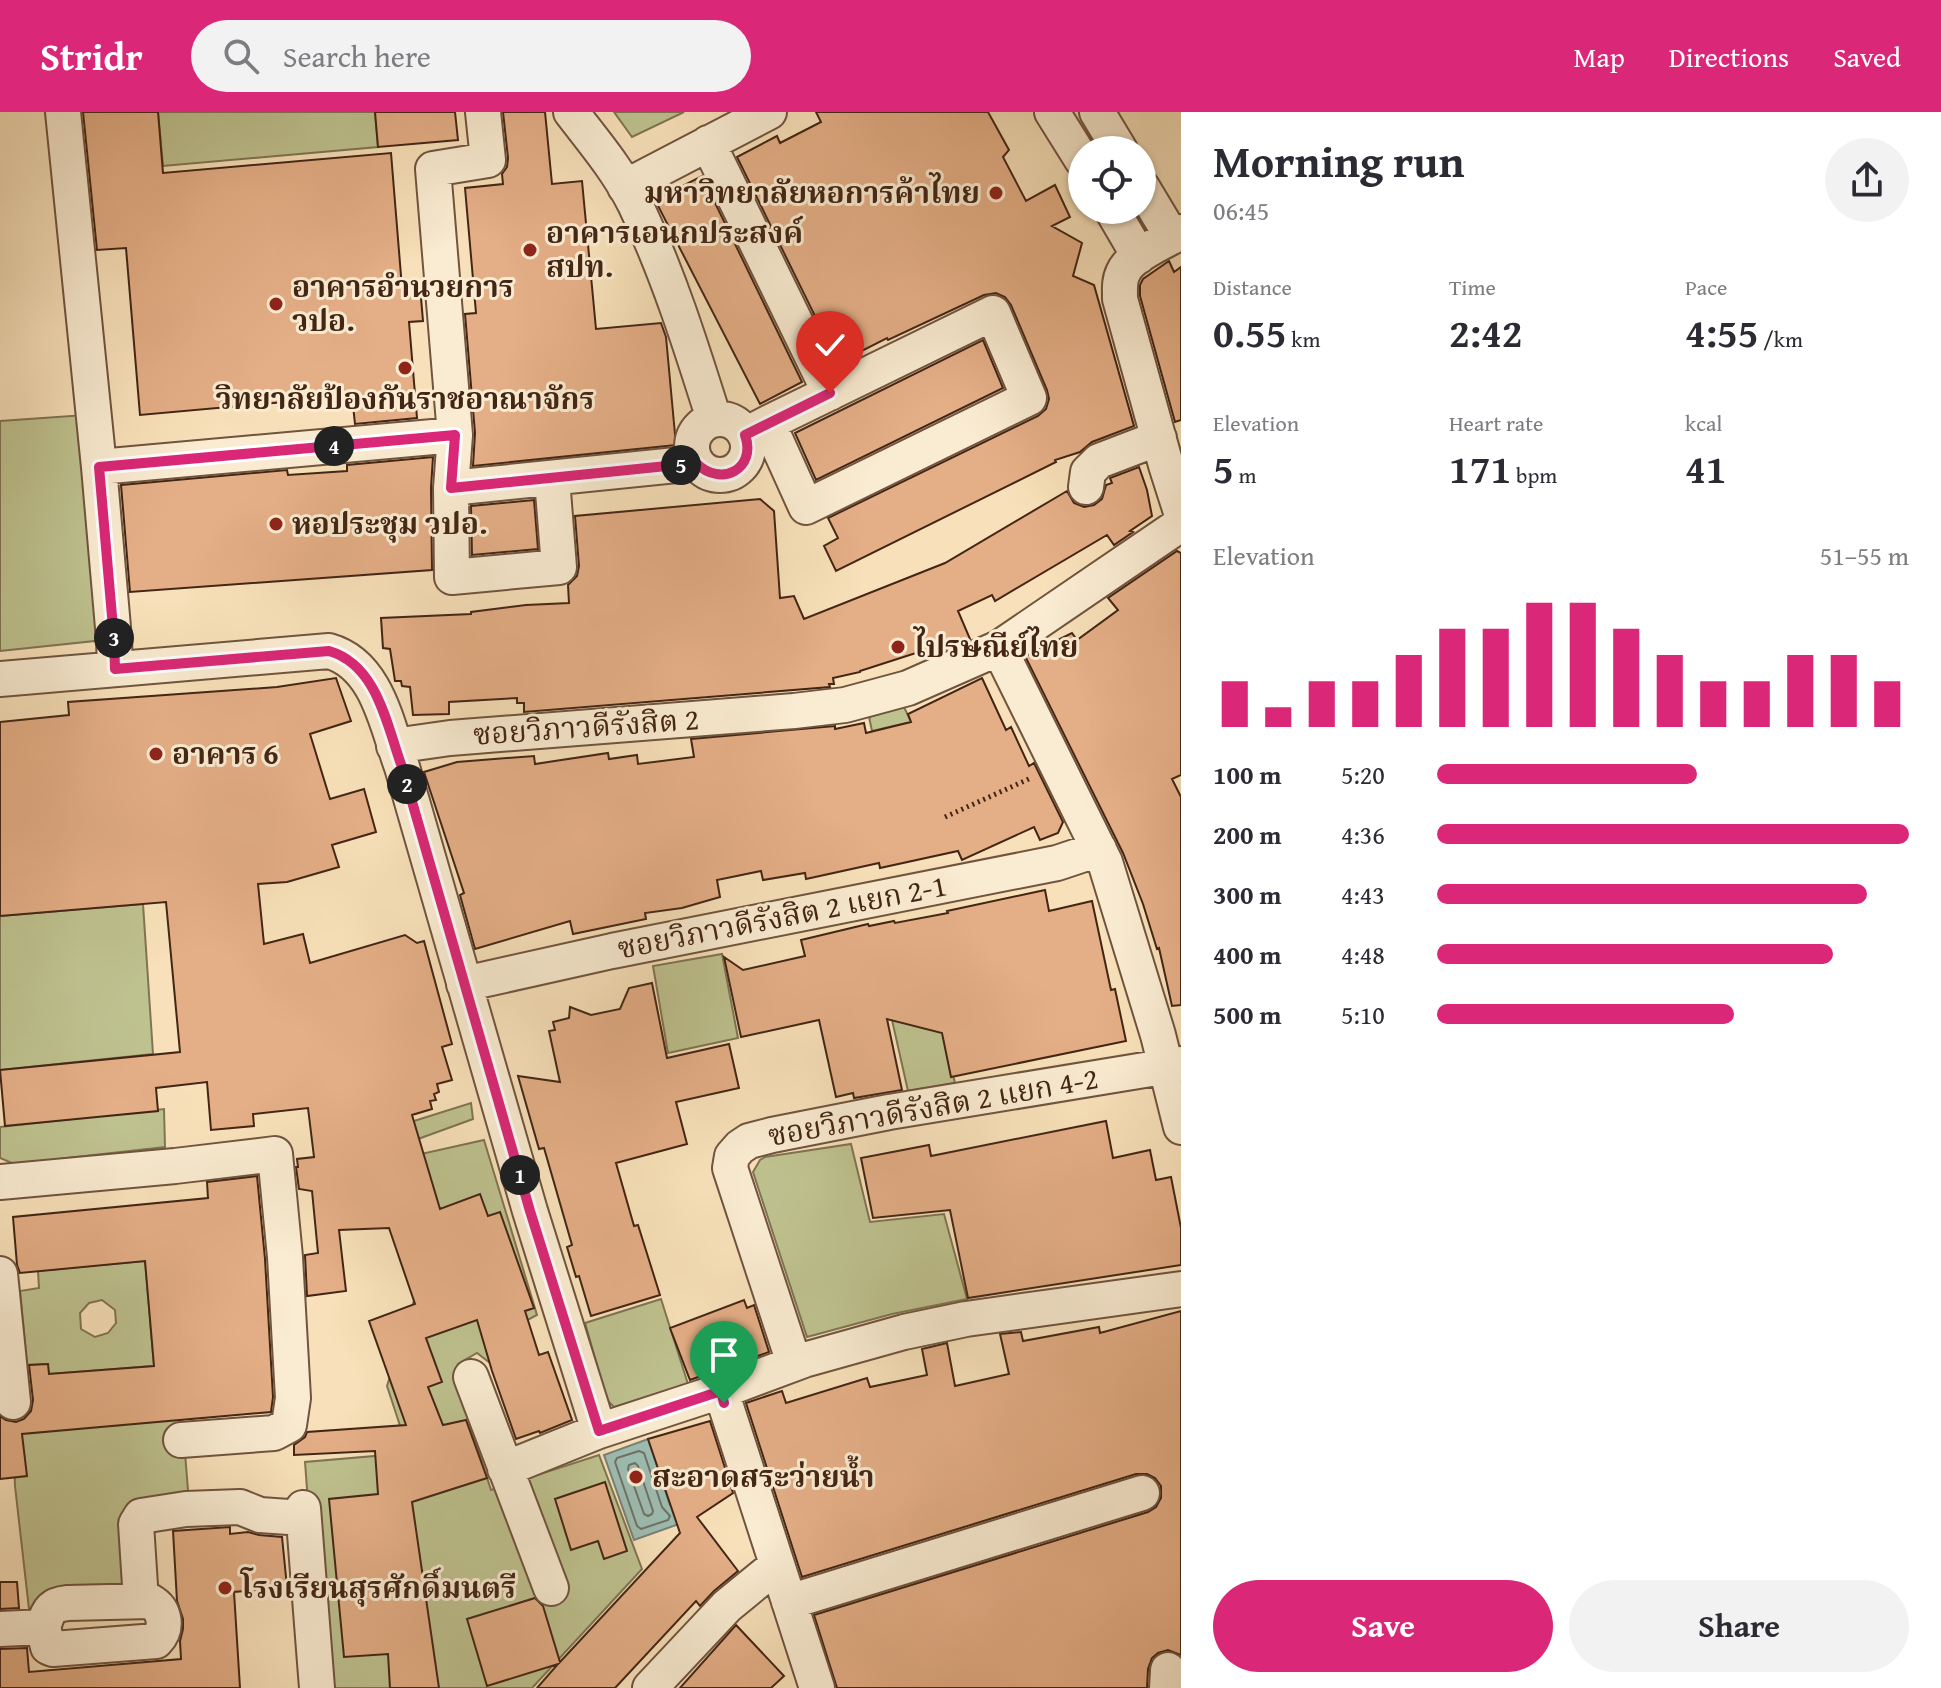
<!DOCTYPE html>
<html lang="en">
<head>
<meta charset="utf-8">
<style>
	:root { --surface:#fff; --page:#f2f2f3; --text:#2b2b33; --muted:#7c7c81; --accent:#db2777 }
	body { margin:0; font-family:"Gentium Book Plus","Noto Serif Thai",serif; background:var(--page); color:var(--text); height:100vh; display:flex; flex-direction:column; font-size:30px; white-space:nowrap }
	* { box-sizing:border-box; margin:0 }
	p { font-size:26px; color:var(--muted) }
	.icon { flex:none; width:44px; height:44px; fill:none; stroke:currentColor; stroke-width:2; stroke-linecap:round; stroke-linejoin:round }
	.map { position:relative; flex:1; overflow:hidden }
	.side { display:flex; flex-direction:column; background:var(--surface); width:760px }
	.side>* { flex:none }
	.buttons { position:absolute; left:1068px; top:24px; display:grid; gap:16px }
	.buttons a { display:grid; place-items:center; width:88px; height:88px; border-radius:50%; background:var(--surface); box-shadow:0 2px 6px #0004; font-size:40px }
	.pin { position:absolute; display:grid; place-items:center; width:68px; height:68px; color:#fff; margin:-82px -34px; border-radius:50% 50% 50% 0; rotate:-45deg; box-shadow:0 0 8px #0007 }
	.pin .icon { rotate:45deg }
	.km { position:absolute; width:40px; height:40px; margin:-20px; border-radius:50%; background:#222; color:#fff; font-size:22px; line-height:40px; text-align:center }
	.round { display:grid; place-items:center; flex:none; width:84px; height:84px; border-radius:42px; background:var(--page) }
	.head { display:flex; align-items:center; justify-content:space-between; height:136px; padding:0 32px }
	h1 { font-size:44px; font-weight:800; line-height:60px }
	.figures { display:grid; grid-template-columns:repeat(3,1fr); gap:12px; height:136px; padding:8px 32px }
	.figures div { display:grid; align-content:center }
	.figures b { font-size:40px; font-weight:800 }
	.figures small { font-size:22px; font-weight:400 }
	.figures p { font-size:22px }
	.chart { height:224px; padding:16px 32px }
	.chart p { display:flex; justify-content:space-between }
	.chart svg { width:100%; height:144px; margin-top:8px; stroke:var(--accent); stroke-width:6 }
	.button { display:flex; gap:16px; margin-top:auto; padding:16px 32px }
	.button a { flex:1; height:92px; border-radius:48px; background:var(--accent); color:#fff; font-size:32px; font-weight:800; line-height:92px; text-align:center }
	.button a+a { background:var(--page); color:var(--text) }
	ul { padding:0 32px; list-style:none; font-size:26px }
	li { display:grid; grid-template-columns:128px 96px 1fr; align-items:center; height:60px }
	li i { height:20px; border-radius:10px; background:var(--accent) }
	header { display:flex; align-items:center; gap:48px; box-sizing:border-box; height:112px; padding:0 40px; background:var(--accent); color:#fff }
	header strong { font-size:38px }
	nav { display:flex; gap:44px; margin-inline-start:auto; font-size:28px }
	.search { width:560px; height:72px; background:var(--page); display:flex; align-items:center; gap:20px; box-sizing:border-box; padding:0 28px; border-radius:44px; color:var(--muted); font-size:30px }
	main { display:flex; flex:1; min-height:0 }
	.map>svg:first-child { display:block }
</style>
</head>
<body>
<header>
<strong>Stridr</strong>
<div class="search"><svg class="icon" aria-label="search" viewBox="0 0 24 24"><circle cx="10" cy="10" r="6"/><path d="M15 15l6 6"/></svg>Search here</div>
<nav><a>Map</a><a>Directions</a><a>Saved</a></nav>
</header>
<main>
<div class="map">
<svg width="1181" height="1576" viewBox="0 0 1181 1576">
	<rect width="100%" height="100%" fill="#f8e1ba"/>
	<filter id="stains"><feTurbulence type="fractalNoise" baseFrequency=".0025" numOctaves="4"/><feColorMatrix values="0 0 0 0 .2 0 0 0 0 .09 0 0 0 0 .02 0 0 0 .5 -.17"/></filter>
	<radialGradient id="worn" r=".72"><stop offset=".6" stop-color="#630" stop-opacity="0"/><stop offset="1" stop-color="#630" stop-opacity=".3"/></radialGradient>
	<!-- green -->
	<path fill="#bec28f" stroke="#807452" stroke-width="2" fill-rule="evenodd" d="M158,0H375L378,35L163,54Z
		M614,0H684L632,25Z
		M85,303L104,528L0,539V309Z
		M904,595L911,610L872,619L869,605Z
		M143,792L153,942L0,958V804Z
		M722,842L738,926L668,941L653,854Z
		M936,892L955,971L908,979L890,899Z
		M471,991L473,1007L366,1046L360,1026Z
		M164,997L165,1035L14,1052L0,1046V1015Z
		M484,1028L537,1203L499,1223L503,1261L477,1241L458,1252L454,1263L491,1378L599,1343L642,1457L532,1576H322L305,1350L409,1341L387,1274L416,1182L421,1042Z
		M851,1032L870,1110L944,1102L967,1187L892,1202L807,1225L753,1060L760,1048L765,1045Z
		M145,1149L154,1254L49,1262L47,1252L27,1253L20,1179L39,1176L38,1159ZM102,1188L115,1198L116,1211L108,1221L95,1225L81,1217L80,1201L89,1191Z
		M661,1187L688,1272L614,1295L607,1288L585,1211Z
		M182,1303L189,1391L129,1402L135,1482L29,1497L15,1374L13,1319Z"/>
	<!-- water -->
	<path fill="#9dbdb3" stroke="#798074" stroke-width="2" d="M648,1327L670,1393L693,1407L634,1428L604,1343Z"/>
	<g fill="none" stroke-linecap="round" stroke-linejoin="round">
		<!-- shore -->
		<path stroke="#707164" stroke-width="2" d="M639,1339L644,1341L662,1395L670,1404L668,1408L641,1417L637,1414L615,1350L617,1346Z
			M635,1351L638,1354L653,1399L652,1402L648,1404L644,1402L628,1357L629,1353Z"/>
	</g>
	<!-- building -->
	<path fill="#e4ae86" stroke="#432515" stroke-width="2" d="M83,0H158L163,61L391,41L402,176L420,174L423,209L409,210L417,306L355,312L352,284L140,303L126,136L97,138Z
		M375,0H455L458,28L378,35Z
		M503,0H545L552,72L582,69L596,217L661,211L666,225L676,333L473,354L475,321L465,202L476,201L465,76L503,72L502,62L507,55L508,46Z
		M816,0H988L1009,38L1003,45L1026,89L1055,73L1070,105L1052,114L1082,131L1073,164L1094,173L1134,314L1092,330L1080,340L1055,348L1056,350L836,459L824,434L838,426L828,406L1038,304L1046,297L1049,287L1047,278L1011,193L1005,185L996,181L984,183L888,228L887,226L838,251L737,45L777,24L780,31L821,10Z
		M702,64L802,270L760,292L655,88Z
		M1169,149L1174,160L1181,155V308L1175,310L1140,184V173L1143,167Z
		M983,228L1003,276L816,368L795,321Z
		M433,345L431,376L432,458L130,480L121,373L287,358L288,363L347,359V353Z
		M1139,355L1147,378L1152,404L1130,419L1133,420L1114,433L1107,423L995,489L992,483L958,499L970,527L924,546L922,539L860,559V560L833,566L834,572H829L830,575L524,600V591H517V586L449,590V602L413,603L410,575L402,574L401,569H395L390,537L383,536L381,506L471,502V500L526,493L569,491L568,473L577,464L579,454L575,404L760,387L774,399L780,486L794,484L804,507L945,451L1067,379L1074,391L1084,395L1094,393L1102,387L1106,373L1112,371L1110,366Z
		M534,388L538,437L472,443L471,394Z
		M1177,439L1181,441V663L1172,667L1181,685V893L1172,894L1159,836L1157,837L1143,792L1123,741L1025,544L1072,521L1077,528L1118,498L1108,486Z
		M336,566L351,609L310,622L330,687L364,677L376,720L332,733L339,755L287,770L258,772L264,832L303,822L310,851L405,823L417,831L424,829L452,932L442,935L452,968L437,972L439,980L434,982L436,988L430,989L432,997L412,1003L440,1097L480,1082L488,1104L500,1100L534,1196L525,1199L539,1243L548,1240L572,1308L540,1321L539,1319L516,1327L492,1259L477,1208L426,1226L442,1270L428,1275L443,1313L466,1308L487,1366L412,1390L439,1576H390L388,1542L344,1545L329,1387L378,1382L375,1339L294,1343V1333L305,1325L307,1320L406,1313L369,1209L415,1192L389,1116L339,1118L346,1179L307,1184L305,1143L318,1141L312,1079L299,1077L296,1055H298L297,1047L314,1045L308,996L253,1002L254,1014L211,1018L207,970L156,976L158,999L5,1014L0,958L180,940L166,790L0,804V610L69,603L68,590L277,575Z
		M982,566L1006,618L1011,615L1029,654L1034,651L1063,710L1058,721L1040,728L1034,715L962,748L958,739L880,756L879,751L806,767L805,761L763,768L761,759L717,768L720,785L682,796L645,801L646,807L573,822L570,809L475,837L460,783L464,781L424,660L457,650L534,644L535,652L608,641L609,647L637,643L638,652L694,645L691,627L835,614V617L864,611L866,621L911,610L908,602Z
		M1045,778L1049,799L1092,789L1111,878L1115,877L1126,929L951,965L942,921L887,907L902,978L854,986L853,981L836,985L819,908L741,925L724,845L743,858L805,844L801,828L868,812L869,814L894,809L895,811L948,801L947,799Z
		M652,871L667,946L729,932L739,976L676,990L687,1032L616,1051L634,1114L638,1113L660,1183L591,1204L579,1164L576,1165L567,1135L572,1133L544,1036L539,1037L518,964L560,970L549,919L555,918L553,910L569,906L570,895L591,903L620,897L629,876Z
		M1106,1009L1113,1046L1150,1038L1156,1068L1171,1065L1181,1116V1153L968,1186L950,1098L873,1106L861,1046L929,1033L931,1044Z
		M257,1064L265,1147L273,1285L271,1300L22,1322L27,1364L0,1367V1304L6,1308L16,1310L24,1307L31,1299L33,1288L29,1253L48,1252L49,1262L154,1254L145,1149L20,1161L17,1153L13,1105L208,1086L207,1070Z
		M744,1188L747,1196L754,1193L769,1240L690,1268L670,1216Z
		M1181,1199V1543L1168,1538L1158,1541L1152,1546L1148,1557L1147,1576H837L814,1503L1148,1400L1156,1395L1161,1386V1374L1155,1366L1147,1362H1136L802,1465L746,1291L782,1279L786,1291L867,1266L870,1275L927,1263L922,1237L947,1231L955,1274L1009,1262L1000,1222L1021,1220L1023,1229L1099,1215L1100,1221Z
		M710,1309L733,1381L697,1405L738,1459L714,1479L700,1494L696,1489L615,1576H537L558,1552L487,1574L467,1507L535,1486L543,1494L560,1550L680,1421L648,1327Z
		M605,1370L627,1439L604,1447L598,1429L571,1438L555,1387Z
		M230,1415V1422L248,1420L259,1423L282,1425L287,1475L234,1480L240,1576H0V1537L27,1536L29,1560L181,1547L180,1529L183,1517V1507L177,1489L173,1419Z
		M0,1470H17L19,1496L0,1497Z
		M736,1513L784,1564L771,1576H680Z"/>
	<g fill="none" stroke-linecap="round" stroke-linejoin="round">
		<defs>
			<path id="minor" d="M63,0L99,355
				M483,0L488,48L433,57L455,323L451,376L696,351
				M571,0C594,30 618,58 635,92C668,161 691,234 714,307
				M1052,0L1082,48
				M1097,0L1120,38
				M708,31L830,281
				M625,75L769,0
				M1142,75L1172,125
				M1112,98L1139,144
				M1181,120C1164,130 1130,143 1123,161C1119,169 1120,178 1120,187L1166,353L1181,400
				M692 335a28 28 0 1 1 56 0a28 28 0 1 1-56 0Z
				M745,323L768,311L993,201L1029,286L806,395L768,311
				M1086,375L1088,360L1099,349L1159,326
				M451,376L452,465L559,455L552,367
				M999,536L1105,750L1158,923L1181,1015
				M115,557L114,527L99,355L455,323
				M0,567L329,539C378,553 387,615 402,655L530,1099L599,1319
				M394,634L450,626L794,599L845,593L908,576L999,536L1181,412
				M464,872L612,839L1057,751L1099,737
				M0,1070L175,1054L275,1042L285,1145L293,1286L289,1313L274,1321L181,1328
				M0,1162L13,1290
				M794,1251L730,1056L732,1044L740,1035L749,1029L772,1023L889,1000L1181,952
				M471,1265L551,1476
				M721,1279L817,1576
				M505,1357L599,1319L721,1279L804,1248L904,1220L966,1207L1181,1177
				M303,1396L317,1576
				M141,1489L136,1412L141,1404L186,1397L240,1395L260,1403L303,1406
				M789,1490L1142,1381
				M0,1517L43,1515L48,1535L53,1537L156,1529C168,1517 166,1498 150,1489L68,1491C49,1493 49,1499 43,1515
				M650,1576L727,1494L777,1453
				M1167,1576L1168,1558"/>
		</defs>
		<!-- minor casing -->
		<use href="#minor" stroke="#70543e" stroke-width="38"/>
		<!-- path -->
		<path stroke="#432515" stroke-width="5" stroke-dasharray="2 4" stroke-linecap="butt" d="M945,705L1031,666"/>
		<!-- minor -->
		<use href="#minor" stroke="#faecd2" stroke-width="34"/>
	</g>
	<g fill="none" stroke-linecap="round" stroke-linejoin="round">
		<defs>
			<path id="route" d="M724,1291L721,1279L599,1319L530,1099L402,655C387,615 378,553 329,539L115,557L114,527L99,355L455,323L451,376L696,351C721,376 757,357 745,323L830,281"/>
		</defs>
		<!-- route casing -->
		<use href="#route" stroke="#fff" stroke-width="16"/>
		<!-- route -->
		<use href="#route" stroke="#db2777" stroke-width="10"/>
	</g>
	<!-- markers -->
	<g fill="#8f2418" stroke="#faecd2" stroke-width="3">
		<circle cx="996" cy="81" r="8"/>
		<circle cx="530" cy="138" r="8"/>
		<circle cx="276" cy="192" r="8"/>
		<circle cx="405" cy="256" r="8"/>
		<circle cx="276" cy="412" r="8"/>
		<circle cx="898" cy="535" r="8"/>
		<circle cx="156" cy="642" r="8"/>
		<circle cx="636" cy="1365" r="8"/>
		<circle cx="225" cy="1476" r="8"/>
	</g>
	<g text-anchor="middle" stroke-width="6" stroke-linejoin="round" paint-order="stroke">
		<!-- poi labels -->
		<g font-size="30" font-weight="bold" fill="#432515" stroke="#faecd2" text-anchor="start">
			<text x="980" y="91" text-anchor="end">มหาวิทยาลัยหอการค้าไทย</text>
			<text x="546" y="131">อาคารเอนกประสงค์<tspan x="546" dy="34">สปท.</tspan></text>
			<text x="292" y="185">อาคารอำนวยการ<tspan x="292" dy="34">วปอ.</tspan></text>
			<text x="405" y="297" text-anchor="middle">วิทยาลัยป้องกันราชอาณาจักร</text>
			<text x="292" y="422">หอประชุม วปอ.</text>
			<text x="914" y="545">ไปรษณีย์ไทย</text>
			<text x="172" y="652">อาคาร 6</text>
			<text x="652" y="1375">สะอาดสระว่ายน้ำ</text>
			<text x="241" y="1486">โรงเรียนสุรศักดิ์มนตรี</text>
		</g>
		<!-- street labels -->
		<g font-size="30" fill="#432515" stroke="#faecd2">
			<text transform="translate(586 615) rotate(-4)" y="10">ซอยวิภาวดีรังสิต 2</text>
			<text transform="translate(782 805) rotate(-11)" y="10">ซอยวิภาวดีรังสิต 2 แยก 2-1</text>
			<text transform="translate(933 995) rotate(-10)" y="10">ซอยวิภาวดีรังสิต 2 แยก 4-2</text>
		</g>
	</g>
	<rect width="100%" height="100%" filter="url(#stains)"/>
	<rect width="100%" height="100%" fill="url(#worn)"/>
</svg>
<div class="buttons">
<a><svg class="icon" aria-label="locate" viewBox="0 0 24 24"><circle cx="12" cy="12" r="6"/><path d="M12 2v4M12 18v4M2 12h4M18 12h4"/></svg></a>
</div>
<div class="pin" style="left:724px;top:1291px;background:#1e9e55"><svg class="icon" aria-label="arrive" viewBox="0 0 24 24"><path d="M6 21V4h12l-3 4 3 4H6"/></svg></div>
<div class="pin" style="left:830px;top:281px;background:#d93025"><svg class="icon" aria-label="check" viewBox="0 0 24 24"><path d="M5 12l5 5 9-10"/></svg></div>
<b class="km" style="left:520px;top:1063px">1</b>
<b class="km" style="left:407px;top:672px">2</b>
<b class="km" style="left:114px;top:526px">3</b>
<b class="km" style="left:334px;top:334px">4</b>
<b class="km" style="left:681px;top:353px">5</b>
</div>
<section class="side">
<div class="head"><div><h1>Morning run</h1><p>06:45</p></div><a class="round"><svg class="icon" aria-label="share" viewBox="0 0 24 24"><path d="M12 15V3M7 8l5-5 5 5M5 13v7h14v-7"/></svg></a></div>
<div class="figures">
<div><p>Distance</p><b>0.55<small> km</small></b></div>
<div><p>Time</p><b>2:42</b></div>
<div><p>Pace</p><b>4:55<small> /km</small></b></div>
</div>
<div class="figures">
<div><p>Elevation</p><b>5<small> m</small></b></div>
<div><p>Heart rate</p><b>171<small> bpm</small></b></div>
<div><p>kcal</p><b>41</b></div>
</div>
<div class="chart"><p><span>Elevation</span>51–55 m</p>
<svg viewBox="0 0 160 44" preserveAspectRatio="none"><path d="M5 44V30M15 44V38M25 44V30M35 44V30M45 44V22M55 44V14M65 44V14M75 44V6M85 44V6M95 44V14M105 44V22M115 44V30M125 44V30M135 44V22M145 44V22M155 44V30"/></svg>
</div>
<ul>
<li><b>100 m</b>5:20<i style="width:55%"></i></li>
<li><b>200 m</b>4:36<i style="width:100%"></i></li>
<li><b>300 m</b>4:43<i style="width:91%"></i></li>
<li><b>400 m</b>4:48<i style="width:84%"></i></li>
<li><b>500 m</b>5:10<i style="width:63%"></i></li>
</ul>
<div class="button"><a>Save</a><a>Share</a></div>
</section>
</main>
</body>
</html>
